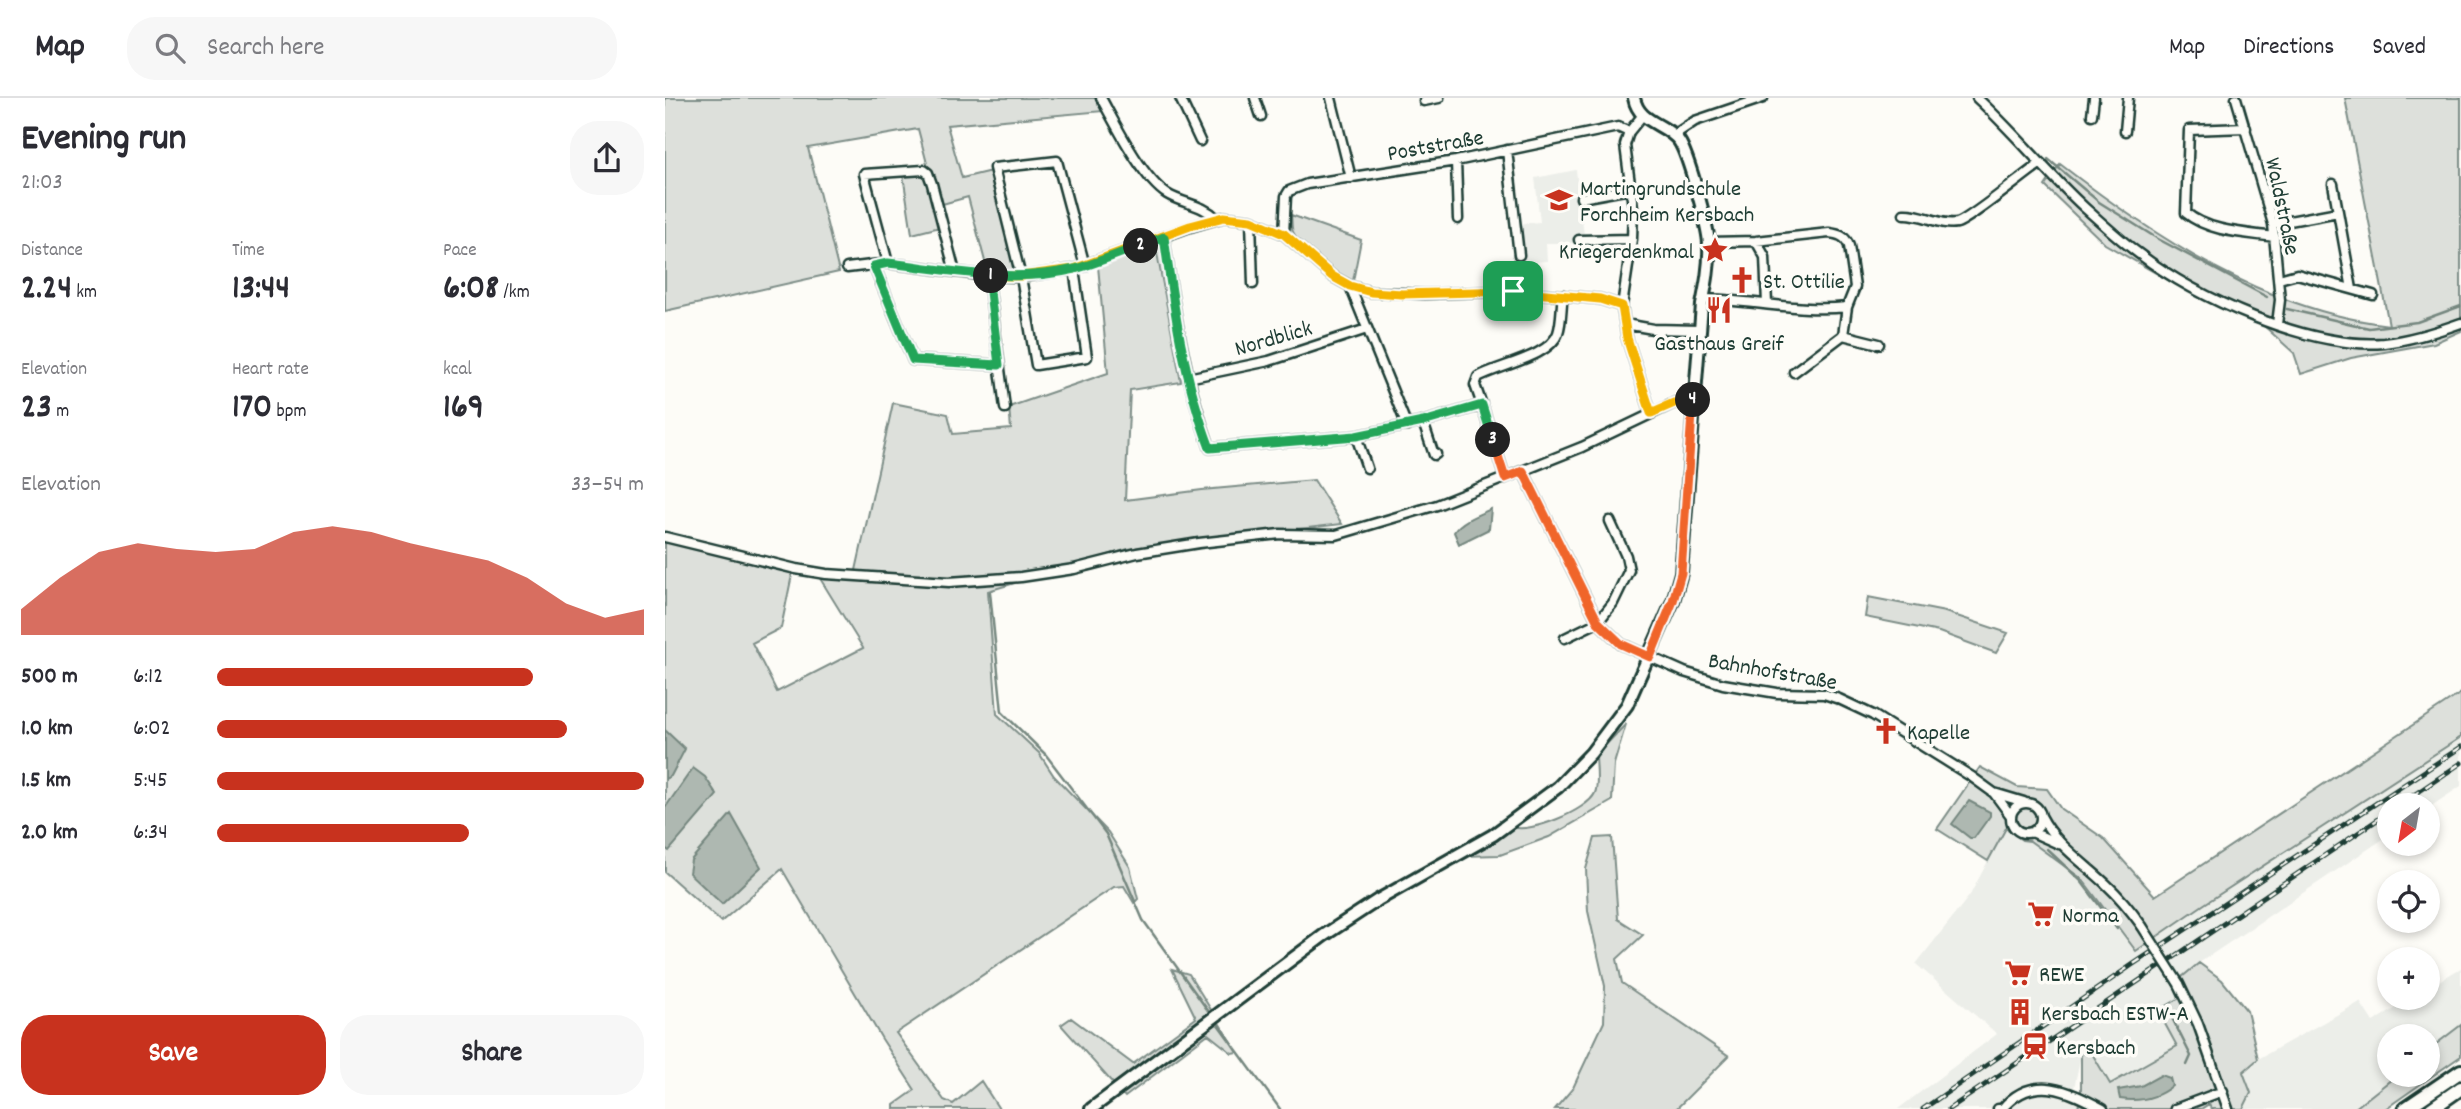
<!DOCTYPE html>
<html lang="en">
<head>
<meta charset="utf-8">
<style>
	:root { --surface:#fff; --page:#f7f7f7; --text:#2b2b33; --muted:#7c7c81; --line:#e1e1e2; --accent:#c8321e }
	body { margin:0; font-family:Dekko,sans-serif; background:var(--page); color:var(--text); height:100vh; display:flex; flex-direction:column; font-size:26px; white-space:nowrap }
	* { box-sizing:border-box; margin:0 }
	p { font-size:23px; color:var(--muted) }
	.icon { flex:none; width:38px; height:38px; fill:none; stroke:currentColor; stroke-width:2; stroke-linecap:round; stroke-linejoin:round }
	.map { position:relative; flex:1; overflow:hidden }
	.details { display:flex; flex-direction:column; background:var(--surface); width:665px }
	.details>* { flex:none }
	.needle { width:46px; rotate:211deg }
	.controls { position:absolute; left:1712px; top:695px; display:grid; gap:14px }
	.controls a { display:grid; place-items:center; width:63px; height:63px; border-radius:50%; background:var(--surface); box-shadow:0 4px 10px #0003; font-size:35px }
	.pin { position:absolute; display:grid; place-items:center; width:60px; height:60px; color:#fff; margin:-30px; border-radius:14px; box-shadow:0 4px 10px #0006 }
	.km { position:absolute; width:35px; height:35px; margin:-18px; border-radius:50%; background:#222; color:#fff; font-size:19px; line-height:35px; text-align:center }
	.round { display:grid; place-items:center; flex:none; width:74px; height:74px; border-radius:28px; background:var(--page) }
	.headline { display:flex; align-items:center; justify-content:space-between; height:119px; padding:0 21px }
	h1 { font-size:38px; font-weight:700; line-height:52px }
	.figures { display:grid; grid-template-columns:repeat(3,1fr); gap:10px; height:119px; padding:7px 21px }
	.figures div { display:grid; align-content:center }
	.figures b { font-size:35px; font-weight:700 }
	.figures small { font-size:19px; font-weight:400 }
	.figures p { font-size:19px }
	.chart { height:196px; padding:14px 21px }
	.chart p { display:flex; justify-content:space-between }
	.chart svg { width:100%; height:126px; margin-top:7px; fill:var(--accent); opacity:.7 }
	.primary-button { display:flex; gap:14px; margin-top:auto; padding:14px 21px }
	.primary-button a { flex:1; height:80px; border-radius:28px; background:var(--accent); color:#fff; font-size:28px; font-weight:700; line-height:80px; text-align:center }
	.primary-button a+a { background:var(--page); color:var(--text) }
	ul { padding:0 21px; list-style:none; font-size:23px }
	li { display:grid; grid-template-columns:112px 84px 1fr; align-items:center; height:52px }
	li i { height:18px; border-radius:9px; background:var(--accent) }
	header { display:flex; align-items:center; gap:42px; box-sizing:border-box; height:98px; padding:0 35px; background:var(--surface); border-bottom:2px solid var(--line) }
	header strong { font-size:33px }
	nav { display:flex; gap:38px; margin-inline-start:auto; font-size:24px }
	.search { width:490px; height:63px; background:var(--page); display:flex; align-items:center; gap:18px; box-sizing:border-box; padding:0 24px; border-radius:28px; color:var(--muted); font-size:26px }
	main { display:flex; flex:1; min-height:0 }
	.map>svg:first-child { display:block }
</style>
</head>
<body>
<header>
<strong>Map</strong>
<div class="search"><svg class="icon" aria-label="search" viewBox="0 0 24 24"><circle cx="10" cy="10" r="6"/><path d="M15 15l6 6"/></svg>Search here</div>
<nav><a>Map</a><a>Directions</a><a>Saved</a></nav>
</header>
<main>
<section class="details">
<div class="headline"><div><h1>Evening run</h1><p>21:03</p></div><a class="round"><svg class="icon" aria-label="share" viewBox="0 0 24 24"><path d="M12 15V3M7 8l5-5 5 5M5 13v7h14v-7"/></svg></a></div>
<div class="figures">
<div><p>Distance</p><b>2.24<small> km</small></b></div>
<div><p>Time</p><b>13:44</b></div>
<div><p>Pace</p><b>6:08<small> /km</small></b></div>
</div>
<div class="figures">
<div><p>Elevation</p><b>23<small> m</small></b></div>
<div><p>Heart rate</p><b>170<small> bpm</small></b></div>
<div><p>kcal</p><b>169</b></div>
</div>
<div class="chart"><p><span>Elevation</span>33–54 m</p>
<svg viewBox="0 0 160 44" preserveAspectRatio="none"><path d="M0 44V35L10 24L20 15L30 12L40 14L50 15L60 14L70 8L80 6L90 8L100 12L110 15L120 18L130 24L140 33L150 38L160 35V44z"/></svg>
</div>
<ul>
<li><b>500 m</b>6:12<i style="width:74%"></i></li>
<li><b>1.0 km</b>6:02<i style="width:82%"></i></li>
<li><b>1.5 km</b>5:45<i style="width:100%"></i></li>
<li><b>2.0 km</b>6:34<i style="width:59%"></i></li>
</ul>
<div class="primary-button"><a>Save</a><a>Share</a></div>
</section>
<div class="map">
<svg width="1796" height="1011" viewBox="0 0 1796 1011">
	<rect width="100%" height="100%" fill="#fdfcf7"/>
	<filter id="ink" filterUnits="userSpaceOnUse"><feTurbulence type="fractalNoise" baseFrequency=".0143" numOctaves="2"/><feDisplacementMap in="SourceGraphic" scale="14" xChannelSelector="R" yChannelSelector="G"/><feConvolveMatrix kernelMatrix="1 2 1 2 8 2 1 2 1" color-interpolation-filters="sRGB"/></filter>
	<g filter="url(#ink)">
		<!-- built -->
		<path fill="#eceee9" d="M911,72L920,145H881L882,163L855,165L852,126L875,124L870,80Z
			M1796,639V688L1762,711V707H1724V737L1534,865L1517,879L1518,898L1512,948L1445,986L1425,952L1416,957L1409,990L1428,1011H1233L1332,936L1251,866L1305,797L1341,729L1357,742L1365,743L1417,781L1472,853L1538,807Z
			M1796,870V927L1762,953V938H1724V976L1732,977L1689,1011H1578L1577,974L1593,961L1695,904L1708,924L1748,900H1762V890Z"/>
		<!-- green -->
		<path fill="#dde0db" stroke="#7e8e88" stroke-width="2" d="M0,0H432L439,13L282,27L297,80L326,73L352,173L322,171L303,99L270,108L275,129L247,136L238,77H265L253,31L143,50L174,174L0,213Z
			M1680,0H1796V233L1769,245L1686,260L1636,276L1629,255L1598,227L1512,187L1440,146L1380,88L1395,66C1492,141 1600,212 1724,227Z
			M626,117L696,142L688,183C669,174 637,153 628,134C626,129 627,122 626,117Z
			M491,149L516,284L465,292L460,402L537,392L649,382L677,426L463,451L323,493L332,616L374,655L389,678L443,734L465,769L473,801L469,805L459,788L449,789L231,935L279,1002L288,1006L316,983L334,1011H229V1007L250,992L217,941L117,771L56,824L0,774V439L128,472L116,530L87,545L112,594L198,550L151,474L190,477L228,305L283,316L288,336L346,331L344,309L443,275L433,168Z
			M1203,499L1280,514L1343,535L1331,555L1274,534L1200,519Z
			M1796,595V639L1538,807L1471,853L1417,781L1365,743L1357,742L1341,730L1323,763L1272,731L1315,669L1352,689L1382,691L1396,711L1438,740L1490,798Z
			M961,626L949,666L947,703L884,739L835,757L799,758L848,729C864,736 923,712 930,695C934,686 931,667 931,657Z
			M947,739L953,821L978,837L952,861L957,885L1064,958L1011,1011H890L908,990L939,924L940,888L923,813L921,771L930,740Z
			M1534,865L1557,882L1582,913L1593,961L1578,974L1586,995L1578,1011H1546L1544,1006L1536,1011H1413L1416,993V957L1425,952L1445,986L1512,948L1493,913L1518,898L1517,879Z
			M507,871L524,876L572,954L567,955L543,936L460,999L396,927L406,920L468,966L531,920Z
			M1796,927V958L1720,1011H1689L1732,977L1762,976V953Z"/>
		<!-- water -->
		<path fill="#aeb8b1" stroke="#75877f" stroke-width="2" d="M826,411L824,431L794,446L789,434C796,423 812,417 826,411Z
			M0,632L20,651L6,678L0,681Z
			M28,670L40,679L52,697L4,753L0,750V710Z
			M1304,703L1325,714V718L1309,740H1305L1287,726Z
			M66,716L96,769L57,806L24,775L26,762Z
			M1496,977L1505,980L1507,988C1491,1001 1474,1004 1455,1001L1453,992L1476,988Z"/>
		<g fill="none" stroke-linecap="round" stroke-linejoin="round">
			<!-- stream -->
			<path stroke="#75877f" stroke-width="2.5" d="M1383,61L1434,104L1493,141L1602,199
				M1622,211L1704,230L1752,224L1796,208
				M325,494L337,614L381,657L441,736L478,822L544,914
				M1382,751L1416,783L1452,831
				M1503,912L1526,958L1522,967
				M552,925L615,1011"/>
			<defs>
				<path id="minor" d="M436,0C451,27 477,80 502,96C518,106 537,106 551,120
					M515,0L535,43
					M590,0L596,18
					M666,0L686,80
					M1312,0C1350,35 1382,75 1420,110C1437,125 1454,141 1473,155C1532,200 1643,251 1719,245C1745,242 1771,234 1796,225
					M1571,0L1608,126L1615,202L1612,226
					M759,3L774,0
					M1427,17L1429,0
					M977,18L964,34L960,47L968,109L967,141L957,208L962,240L986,315
					M1581,30L1524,32L1521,115C1544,134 1581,135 1610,139
					M1460,33L1463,0
					M1009,37L1030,23L1098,0
					M842,52L854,157
					M791,63L793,121
					M1668,86L1687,191
					M916,100L965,91
					M1239,116C1258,115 1274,128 1292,125C1304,122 1361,75 1376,65
					M586,122L588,186
					M1608,126L1673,114
					M619,136L621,98L624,93L642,86L791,63L953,29L964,34
					M499,139C509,211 520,282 545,350L691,338L758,324L817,307L840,380
					M914,142L967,141
					M1091,143L1100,159L1102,206
					M223,165L199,76L259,72L263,75L267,86L290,174
					M209,168L248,262L334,267
					M182,170L223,165L323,178L356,179L409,171L525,129L559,119L586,122L619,136L667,178L685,188L706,194L759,196L848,193L935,201L957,208
					M409,171L422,259L371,267L356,179L329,70L392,63L420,168
					M323,178L340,310
					M1614,181L1632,176L1708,197
					M685,188L742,328
					M1038,201C1086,202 1134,214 1182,209L1190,189L1184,148C1181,138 1173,136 1164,135L1091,143L1044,144
					M960,226L988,231L1035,232
					M1178,237L1214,246
					M1129,274L1178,237L1182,209
					M523,280L604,263L702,231
					M817,307L810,287L813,279C834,267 885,259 893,235C897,223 896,209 898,197
					M758,324L769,357L771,356
					M691,338L702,370
					M858,373L933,524L956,546L1019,574L1058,586L1112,595L1159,596L1174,601L1208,617L1307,679L1329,695L1346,718
					M0,439L131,471L161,476L284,484L356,479L409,471L472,455L534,445L615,436L671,437L772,407L917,349L1009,305L1030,302
					M900,540L933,524L948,505L964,472L961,458L945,423
					M1329,695L1359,704
					M1346 720a15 15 0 1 1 30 0a15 15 0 1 1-30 0Z
					M1376,718C1391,747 1418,764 1441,786C1454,798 1467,814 1477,828
					M1367,734L1394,746
					M1514,886L1533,926L1563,1011
					M1333,1011H1337C1368,974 1404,993 1438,1011
					M1510,1011L1558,993"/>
				<path id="major" d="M426,1011L658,838L713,802L828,737L893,689L926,655L962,607L1008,503L1016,475L1037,207C1041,187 1045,167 1044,147C1044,131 1023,56 1014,43C1001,25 974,26 969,0"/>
				<path id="highway" d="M1740,1011L1796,973
					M1766,1011L1796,990"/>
			</defs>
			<!-- minor casing -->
			<use href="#minor" stroke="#1f3d34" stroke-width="13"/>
			<!-- major casing -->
			<use href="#major" stroke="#1f3d34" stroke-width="16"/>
			<!-- highway casing -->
			<use href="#highway" stroke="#1f3d34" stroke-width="18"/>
			<!-- minor -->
			<use href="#minor" stroke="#fdfcf7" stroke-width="8"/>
			<!-- major -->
			<use href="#major" stroke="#fdfcf7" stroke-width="10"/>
			<!-- highway -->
			<use href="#highway" stroke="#fdfcf7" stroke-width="12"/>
			<defs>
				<path id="rail" d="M1734,707L1796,665
					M1258,1011L1467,867L1796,649
					M1284,1011L1724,714"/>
			</defs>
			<!-- rail casing -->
			<use href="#rail" stroke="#1f3d34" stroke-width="5"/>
			<!-- rail -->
			<use href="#rail" stroke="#fdfcf7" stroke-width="2.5" stroke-dasharray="8" stroke-linecap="butt"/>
			<defs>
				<path id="minor-bridge" d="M1477,828L1514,886"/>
			</defs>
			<!-- minor-bridge casing -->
			<use href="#minor-bridge" stroke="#1f3d34" stroke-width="13" stroke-linecap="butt"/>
			<!-- minor-bridge -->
			<use href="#minor-bridge" stroke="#fdfcf7" stroke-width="8"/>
		</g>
	</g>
	<g fill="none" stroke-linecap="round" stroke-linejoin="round" filter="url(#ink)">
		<defs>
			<path id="split-1" d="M326,178H356L409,171L525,128L559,119L586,122L619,136L667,178L685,188L706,194L737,196L848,193"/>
			<path id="split-2" d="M326,178H323L334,267L248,262L209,168L223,165C285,172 347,186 410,171C432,165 454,155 476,148"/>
			<path id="split-3" d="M476,148L499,139C509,211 519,282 545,350L691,338L758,324L817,307L828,342"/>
			<path id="split-4" d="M828,342L840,380L858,373L933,524L956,546L985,559L1008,503L1016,475L1028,302"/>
			<path id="split-5" d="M848,193L935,201L957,208L962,240L986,315L1009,305L1028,302"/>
		</defs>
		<!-- split-1 casing -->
		<use href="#split-1" stroke="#fff" stroke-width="14"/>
		<!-- split-2 casing -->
		<use href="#split-2" stroke="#fff" stroke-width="14"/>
		<!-- split-3 casing -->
		<use href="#split-3" stroke="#fff" stroke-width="14"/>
		<!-- split-4 casing -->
		<use href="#split-4" stroke="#fff" stroke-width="14"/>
		<!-- split-5 casing -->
		<use href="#split-5" stroke="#fff" stroke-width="14"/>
		<!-- split-1 -->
		<use href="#split-1" stroke="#f5b400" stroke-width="9"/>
		<!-- split-2 -->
		<use href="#split-2" stroke="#22a559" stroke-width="9"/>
		<!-- split-3 -->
		<use href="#split-3" stroke="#22a559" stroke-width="9"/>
		<!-- split-4 -->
		<use href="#split-4" stroke="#f0652b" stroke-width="9"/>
		<!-- split-5 -->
		<use href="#split-5" stroke="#f5b400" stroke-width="9"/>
	</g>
	<!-- icons -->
	<defs>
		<symbol id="school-bare" viewBox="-9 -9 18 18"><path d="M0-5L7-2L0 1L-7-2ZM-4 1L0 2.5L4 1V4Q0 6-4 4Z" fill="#c8321e" stroke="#fdfcf7" stroke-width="2.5" paint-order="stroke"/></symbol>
		<symbol id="sight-bare" viewBox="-9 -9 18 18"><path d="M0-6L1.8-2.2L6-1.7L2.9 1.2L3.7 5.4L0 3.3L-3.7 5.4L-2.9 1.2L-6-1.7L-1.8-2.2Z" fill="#c8321e" stroke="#fdfcf7" stroke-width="2.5" paint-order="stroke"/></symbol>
		<symbol id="church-bare" viewBox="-9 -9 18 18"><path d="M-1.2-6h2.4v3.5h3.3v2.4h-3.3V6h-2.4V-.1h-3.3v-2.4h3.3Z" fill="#c8321e" stroke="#fdfcf7" stroke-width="2.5" paint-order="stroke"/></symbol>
		<symbol id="restaurant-bare" viewBox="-9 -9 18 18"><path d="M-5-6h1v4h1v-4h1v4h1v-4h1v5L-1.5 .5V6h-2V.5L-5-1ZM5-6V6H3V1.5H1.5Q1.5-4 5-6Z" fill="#c8321e" stroke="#fdfcf7" stroke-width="2.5" paint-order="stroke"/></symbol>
		<symbol id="supermarket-bare" viewBox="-9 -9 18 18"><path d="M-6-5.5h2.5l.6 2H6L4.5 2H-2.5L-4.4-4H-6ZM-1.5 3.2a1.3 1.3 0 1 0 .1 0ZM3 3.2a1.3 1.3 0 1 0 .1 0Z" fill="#c8321e" stroke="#fdfcf7" stroke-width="2.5" paint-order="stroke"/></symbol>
		<symbol id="building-bare" viewBox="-9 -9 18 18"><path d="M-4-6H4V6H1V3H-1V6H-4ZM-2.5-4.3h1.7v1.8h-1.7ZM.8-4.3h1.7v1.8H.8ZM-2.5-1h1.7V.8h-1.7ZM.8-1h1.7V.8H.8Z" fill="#c8321e" stroke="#fdfcf7" stroke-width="2.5" paint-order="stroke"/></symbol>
		<symbol id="station-bare" viewBox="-9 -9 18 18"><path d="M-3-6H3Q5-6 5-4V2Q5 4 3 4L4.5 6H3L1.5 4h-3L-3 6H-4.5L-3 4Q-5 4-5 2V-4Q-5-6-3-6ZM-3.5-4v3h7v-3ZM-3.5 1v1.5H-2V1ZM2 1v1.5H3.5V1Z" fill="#c8321e" stroke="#fdfcf7" stroke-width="2.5" paint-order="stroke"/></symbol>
	</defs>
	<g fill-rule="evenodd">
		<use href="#school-bare" x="875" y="83" width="38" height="38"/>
		<use href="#sight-bare" x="1031" y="133" width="38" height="38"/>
		<use href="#church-bare" x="1058" y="163" width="38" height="38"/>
		<use href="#restaurant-bare" x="1035" y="193" width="38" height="38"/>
		<use href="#church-bare" x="1202" y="614" width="38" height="38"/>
		<use href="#supermarket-bare" x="1357" y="797" width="38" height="38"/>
		<use href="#supermarket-bare" x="1334" y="856" width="38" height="38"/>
		<use href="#building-bare" x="1336" y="895" width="38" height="38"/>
		<use href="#station-bare" x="1351" y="929" width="38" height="38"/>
	</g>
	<g text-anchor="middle" stroke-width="7" stroke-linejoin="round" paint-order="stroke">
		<!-- street labels -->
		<g font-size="23" fill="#1f3d34" stroke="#fdfcf7">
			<text transform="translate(770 46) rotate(-10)" y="8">Poststraße</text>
			<text transform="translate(1619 108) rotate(78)" y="8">Waldstraße</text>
			<text transform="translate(608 239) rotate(-16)" y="8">Nordblick</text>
			<text transform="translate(1108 572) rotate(10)" y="8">Bahnhofstraße</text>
		</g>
		<!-- poi labels -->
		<g font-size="23" fill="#1f3d34" stroke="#fdfcf7" text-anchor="start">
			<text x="915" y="97">Martingrundschule<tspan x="915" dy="26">Forchheim Kersbach</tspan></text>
			<text x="1029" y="160" text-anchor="end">Kriegerdenkmal</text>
			<text x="1098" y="190">St. Ottilie</text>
			<text x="1054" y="252" text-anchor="middle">Gasthaus Greif</text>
			<text x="1242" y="641">Kapelle</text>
			<text x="1397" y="824">Norma</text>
			<text x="1374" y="883">REWE</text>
			<text x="1376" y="922">Kersbach ESTW-A</text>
			<text x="1391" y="956">Kersbach</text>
		</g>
	</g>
</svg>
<div class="controls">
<a><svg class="needle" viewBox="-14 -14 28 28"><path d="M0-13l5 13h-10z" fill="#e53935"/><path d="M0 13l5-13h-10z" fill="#7c7c81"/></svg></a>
<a><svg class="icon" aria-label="locate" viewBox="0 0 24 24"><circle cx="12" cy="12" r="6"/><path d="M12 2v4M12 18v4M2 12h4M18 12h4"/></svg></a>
<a>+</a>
<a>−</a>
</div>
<div class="pin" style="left:848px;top:193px;background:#1e9e55"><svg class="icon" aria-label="arrive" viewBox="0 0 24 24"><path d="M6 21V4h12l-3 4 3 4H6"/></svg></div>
<b class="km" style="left:326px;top:178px">1</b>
<b class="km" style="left:476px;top:148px">2</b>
<b class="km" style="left:828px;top:342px">3</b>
<b class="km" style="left:1028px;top:302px">4</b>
</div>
</main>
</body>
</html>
